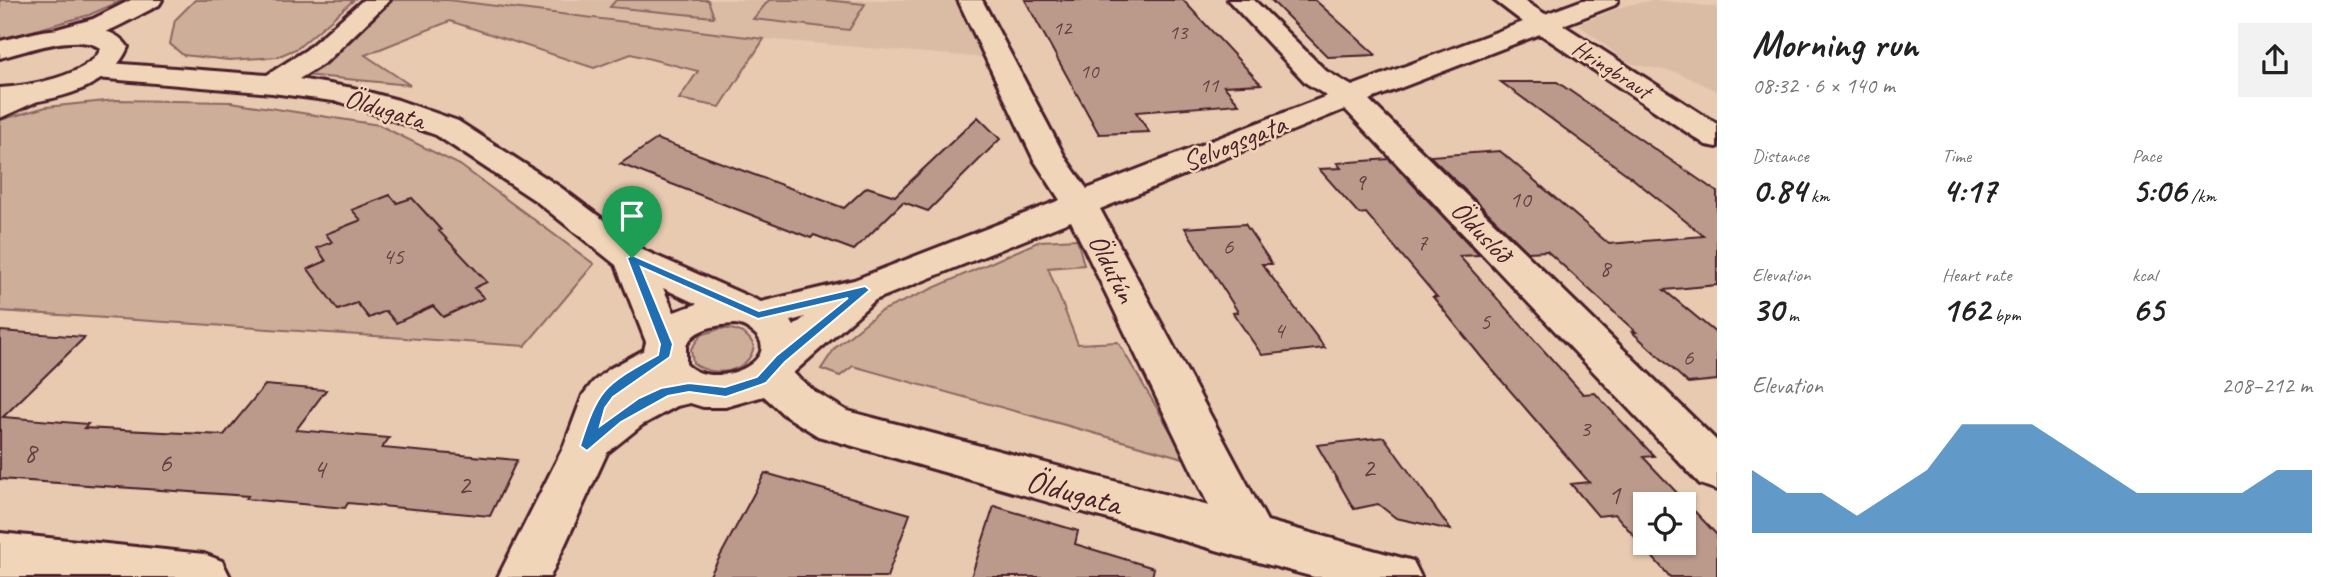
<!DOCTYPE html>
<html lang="en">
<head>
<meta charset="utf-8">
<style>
	:root { --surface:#fff; --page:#f2f2f2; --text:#222; --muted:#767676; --accent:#1f6fb2 }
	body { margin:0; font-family:Caveat,sans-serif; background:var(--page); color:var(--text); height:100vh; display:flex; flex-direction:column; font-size:26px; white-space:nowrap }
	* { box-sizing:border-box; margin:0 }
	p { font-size:23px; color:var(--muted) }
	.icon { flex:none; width:38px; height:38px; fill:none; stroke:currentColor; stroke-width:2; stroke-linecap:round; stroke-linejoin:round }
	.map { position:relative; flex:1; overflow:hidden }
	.panel { display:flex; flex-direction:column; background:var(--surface); width:630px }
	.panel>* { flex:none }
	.fabs { position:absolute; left:1633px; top:492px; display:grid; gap:14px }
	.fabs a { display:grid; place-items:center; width:63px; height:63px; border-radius:0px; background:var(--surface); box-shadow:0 2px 5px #0004; font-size:35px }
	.pin { position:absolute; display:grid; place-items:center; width:60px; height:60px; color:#fff; margin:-72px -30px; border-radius:50% 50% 50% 0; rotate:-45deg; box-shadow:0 0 7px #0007 }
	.pin .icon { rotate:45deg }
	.round { display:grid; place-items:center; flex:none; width:74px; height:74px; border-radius:0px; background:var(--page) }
	.head { display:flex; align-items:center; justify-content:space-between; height:119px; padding:0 35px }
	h1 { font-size:38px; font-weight:700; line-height:52px }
	.metrics { display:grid; grid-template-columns:repeat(3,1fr); gap:10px; height:119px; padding:7px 35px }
	.metrics div { display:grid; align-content:center }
	.metrics b { font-size:35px; font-weight:700 }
	.metrics small { font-size:19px; font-weight:400 }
	.metrics p { font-size:19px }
	.chart { height:196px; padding:14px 35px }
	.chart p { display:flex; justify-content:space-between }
	.chart svg { width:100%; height:126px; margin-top:7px; fill:var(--accent); opacity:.7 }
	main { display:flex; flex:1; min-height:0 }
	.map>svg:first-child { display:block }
</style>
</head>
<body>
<main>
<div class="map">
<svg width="1717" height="577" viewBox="0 0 1717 577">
	<rect width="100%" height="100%" fill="#e7cab0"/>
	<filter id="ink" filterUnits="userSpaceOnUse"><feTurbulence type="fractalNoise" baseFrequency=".0143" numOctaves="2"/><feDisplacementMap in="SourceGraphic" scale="14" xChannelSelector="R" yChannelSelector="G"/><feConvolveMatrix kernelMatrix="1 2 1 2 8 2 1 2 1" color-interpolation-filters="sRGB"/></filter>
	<g filter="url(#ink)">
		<!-- built -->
		<path fill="#dabca5" d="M448,0H978L1009,51L986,58L764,39Z
			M1654,0L1717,7V91L1679,73L1628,63L1578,24L1625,6Z"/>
		<!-- green -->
		<path fill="#cdae99" stroke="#8c6662" stroke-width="2" d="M0,0H123L89,15L0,40Z
			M195,0H354L298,48L277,57L229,60L183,55L170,44L175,20Z
			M379,0H448L764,39L720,107L679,99L698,71L631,54L594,68L450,21L365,55L410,85L293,74Z
			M616,0H708L714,17L610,7Z
			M769,0H826L865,4L849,30L753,19Z
			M116,100L231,102L379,125L460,165L594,264L525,346L0,311V120L46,107Z
			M1077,239L1084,265L1048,268L1078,344L1118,342L1187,459L853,366L840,376L821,369L835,348L879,312L1040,241Z
			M719,329C734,328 747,331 754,346C749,374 713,378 693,363L691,349L701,335Z"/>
		<!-- building -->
		<path fill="#bc9a8b" stroke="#4a1f2b" stroke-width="2" fill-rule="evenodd" d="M1025,0H1183L1261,84L1224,86L1239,104L1136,112L1149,132L1099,134Z
			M1271,0H1315L1376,55L1328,57Z
			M1501,82H1557L1717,192V285L1664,290L1717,334V380L1688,383L1632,332H1636L1547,251L1528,252L1430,156L1500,151L1609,244L1704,236L1632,178Z
			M978,117L1000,139L928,211L903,202L854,250L814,235L811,238L620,164L657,139L844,208L867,187L895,196Z
			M1389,159L1479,255L1459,256L1583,394L1595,393L1654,456L1643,457L1717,535V577H1670L1615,514L1598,516L1571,484L1589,482L1482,358L1433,297H1437L1366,213L1359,214L1319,169L1341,168L1337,163ZM1645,504H1684V542H1645Z
			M390,195L397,203L412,198L441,230L439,231L487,282L474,288L484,298L443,317L433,306L396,323L386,311L369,318L357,303L338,310L308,269L326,261L317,248L332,242L326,234L361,220L352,210Z
			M1245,224L1272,264H1262L1325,348L1262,355L1233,313L1238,312L1185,228Z
			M0,331L85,337L3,417L88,424L84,428L224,435L265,385L326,390L296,430L389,438L382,448L517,460L490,516L348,503L345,508L246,499L248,496L0,479Z
			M1384,437L1451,530L1396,518L1378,504L1354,509L1317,445Z
			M765,473L910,514L887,577H709Z
			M994,506L1078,531L1075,544L1154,568L1152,577H971Z"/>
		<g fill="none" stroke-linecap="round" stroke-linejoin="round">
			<defs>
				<path id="minor" d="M131,0H162L159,5C133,18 85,48 57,41L53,35L57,29L93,19Z
					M363,0H390L326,62L299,79L353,88L398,100L458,121L560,187L645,251L761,302L854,280L1060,200L1034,160L958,0H982L1066,159L1087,189L1327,96L1306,83L1228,0H1254L1326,71L1352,86L1523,22L1494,0H1523L1545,14L1583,0H1618L1615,5L1563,25L1717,124V147L1706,145L1540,34L1369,100L1717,441V490L1700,484L1345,109L1100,209L1267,521L1413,561L1421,577H1314L1251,560L818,436L783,414L764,396L725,407H703L690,403L677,406L642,425L607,453L550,577H498L564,446L583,395L593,382L609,369L644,350L646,342L616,265L536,201L436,135L341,102L272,93L96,78L86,76L82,70L86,64L96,62L267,75L306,50ZM1071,221L1209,506L847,411L814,391L793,373L875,300ZM663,288L697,304L674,312ZM805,317L794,326L791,321ZM735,324C744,325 747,328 754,333C785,359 715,393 686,364V346C694,328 716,325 735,324Z
					M32,84L42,87L47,93L42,99L0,118V97Z
					M0,533L204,554L222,561L230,577H0Z"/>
				<path id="secondary" d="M76,27C96,28 117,30 128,47C109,93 44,102 0,106V88C28,86 87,77 101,49C78,31 25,52 0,58V41L42,31Z"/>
			</defs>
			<!-- minor casing -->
			<use href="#minor" stroke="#4a1f2b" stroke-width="6"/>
			<!-- secondary casing -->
			<use href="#secondary" stroke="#4a1f2b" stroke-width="6"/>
			<!-- minor -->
			<use href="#minor" fill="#f1d5b8" fill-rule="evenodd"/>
			<!-- secondary -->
			<use href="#secondary" fill="#f1d5b8" fill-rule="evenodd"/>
		</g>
	</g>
	<!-- route -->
	<path fill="#1f6fb2" stroke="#fff" stroke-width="2" fill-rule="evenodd" d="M632,255L759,311L865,286L870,290L785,362L766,383L726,397L689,392L668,396L621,422L587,451L580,446C599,386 605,385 658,355L660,344L627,258ZM641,267L758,319L848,298L776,356L757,377L725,387L689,383L661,388L639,398L600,426L605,408L613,397L670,357L673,344Z"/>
	<g text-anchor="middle" stroke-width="5" stroke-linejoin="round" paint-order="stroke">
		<!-- far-number labels -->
		<g font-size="21" fill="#663e43">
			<text x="1062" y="35">12</text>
			<text x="1178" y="39">13</text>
			<text x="1089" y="78">10</text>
			<text x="1209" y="92">11</text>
		</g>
		<!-- far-street labels -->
		<g font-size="23" fill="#4a1f2b" stroke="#f1d5b8">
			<text transform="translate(1612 69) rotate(33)" y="8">Hringbraut</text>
		</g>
		<!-- number labels -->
		<g font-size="24" fill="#663e43">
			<text x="1360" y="190">9</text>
			<text x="1520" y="207">10</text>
			<text x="1422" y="250">7</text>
			<text x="1228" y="254">6</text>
			<text x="393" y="264">45</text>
			<text x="1605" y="276">8</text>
			<text x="1485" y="329">5</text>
			<text x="1279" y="338">4</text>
			<text x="1688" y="365">6</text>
			<text x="1585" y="436">3</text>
		</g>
		<!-- street labels -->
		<g font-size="28" fill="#4a1f2b" stroke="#f1d5b8">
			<text transform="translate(385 108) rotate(17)" y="10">Öldugata</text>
			<text transform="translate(1234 142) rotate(-22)" y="10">Selvogsgata</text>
			<text transform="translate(1482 231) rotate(46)" y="10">Ölduslóð</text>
			<text transform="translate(1113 268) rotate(63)" y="10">Öldutún</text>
		</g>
		<!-- near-number labels -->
		<g font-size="28" fill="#663e43">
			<text x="30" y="462">8</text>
			<text x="165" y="472">6</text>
			<text x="1368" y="477">2</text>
			<text x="319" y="478">4</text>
			<text x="464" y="494">2</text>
			<text x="1614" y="504">1</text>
		</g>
		<!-- near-street labels -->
		<g font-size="33" fill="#4a1f2b" stroke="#f1d5b8">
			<text transform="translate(1074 491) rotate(15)" y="12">Öldugata</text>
		</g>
	</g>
</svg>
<div class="fabs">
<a><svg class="icon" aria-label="locate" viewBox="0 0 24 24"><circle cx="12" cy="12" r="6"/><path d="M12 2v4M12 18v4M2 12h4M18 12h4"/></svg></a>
</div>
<div class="pin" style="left:632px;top:258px;background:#1e9e55"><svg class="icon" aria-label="arrive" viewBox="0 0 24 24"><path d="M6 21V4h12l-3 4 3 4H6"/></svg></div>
</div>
<section class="panel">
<div class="head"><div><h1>Morning run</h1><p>08:32 · 6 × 140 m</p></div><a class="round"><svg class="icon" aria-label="share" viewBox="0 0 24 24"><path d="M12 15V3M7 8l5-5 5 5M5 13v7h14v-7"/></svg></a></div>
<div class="metrics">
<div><p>Distance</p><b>0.84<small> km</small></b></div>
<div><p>Time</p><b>4:17</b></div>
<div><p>Pace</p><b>5:06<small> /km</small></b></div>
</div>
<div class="metrics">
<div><p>Elevation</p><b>30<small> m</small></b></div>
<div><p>Heart rate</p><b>162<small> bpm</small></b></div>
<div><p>kcal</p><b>65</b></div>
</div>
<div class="chart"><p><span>Elevation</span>208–212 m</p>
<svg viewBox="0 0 160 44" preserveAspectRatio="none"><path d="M0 44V22L10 30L20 30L30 38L40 30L50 22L60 6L70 6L80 6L90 14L100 22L110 30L120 30L130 30L140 30L150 22L160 22V44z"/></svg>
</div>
</section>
</main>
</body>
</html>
